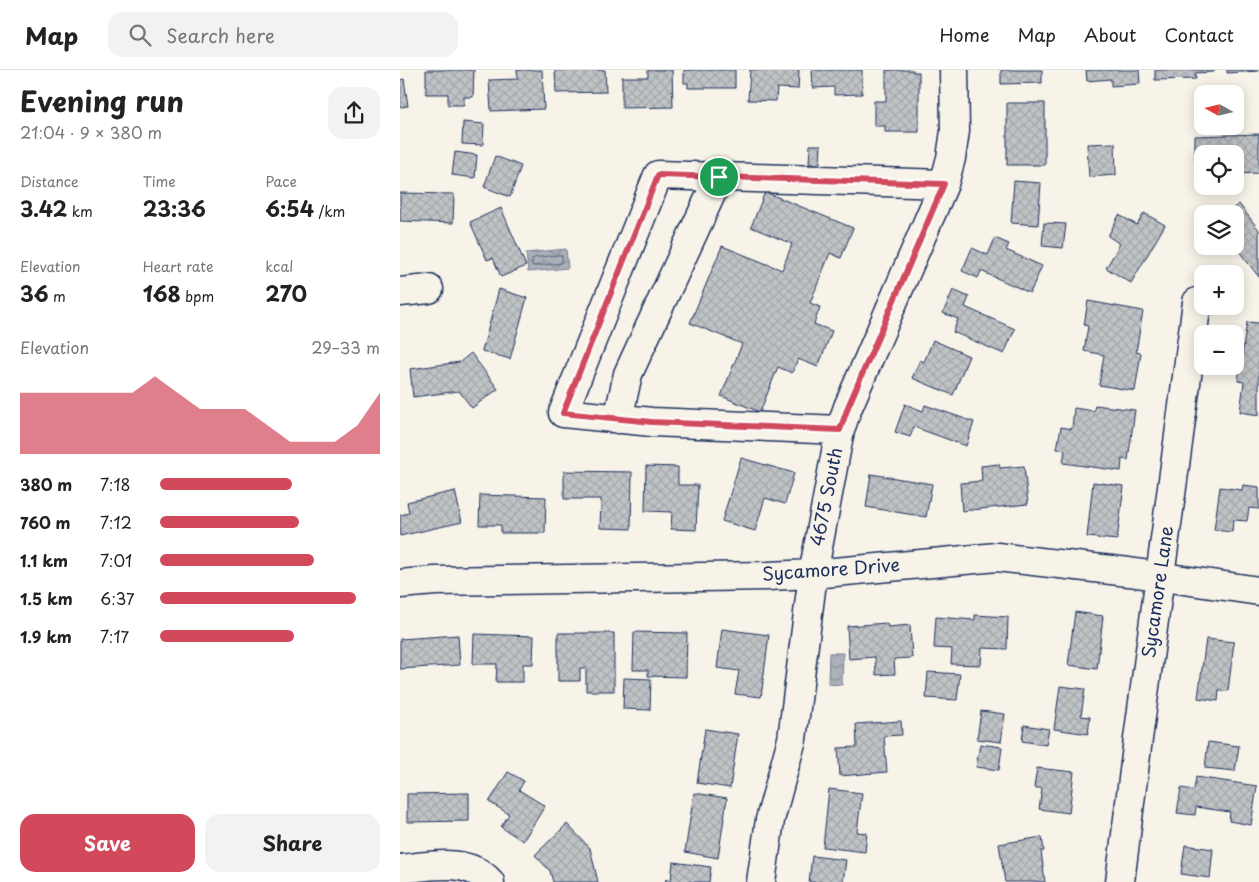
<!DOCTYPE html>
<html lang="en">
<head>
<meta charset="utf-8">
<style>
	:root { --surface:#fff; --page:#f2f2f2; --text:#222; --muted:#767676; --line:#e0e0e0; --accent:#d1495b }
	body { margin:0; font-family:"Playpen Sans",sans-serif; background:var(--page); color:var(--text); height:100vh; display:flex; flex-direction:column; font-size:19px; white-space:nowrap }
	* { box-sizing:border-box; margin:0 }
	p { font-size:16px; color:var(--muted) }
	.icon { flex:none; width:28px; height:28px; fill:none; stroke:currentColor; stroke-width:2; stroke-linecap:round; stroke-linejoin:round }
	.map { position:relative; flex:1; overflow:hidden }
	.side { display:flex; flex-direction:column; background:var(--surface); width:400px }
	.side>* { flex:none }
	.needle { width:32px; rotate:278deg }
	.buttons { position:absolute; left:794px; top:15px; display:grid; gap:10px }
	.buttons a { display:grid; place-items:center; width:50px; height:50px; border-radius:10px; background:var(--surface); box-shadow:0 2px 12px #0003; font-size:25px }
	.pin { position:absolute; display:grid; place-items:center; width:42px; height:42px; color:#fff; margin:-21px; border:2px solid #fff; border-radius:50%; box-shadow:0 1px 5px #0007 }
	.round { display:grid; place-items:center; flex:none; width:52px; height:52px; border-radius:15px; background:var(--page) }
	.headline { display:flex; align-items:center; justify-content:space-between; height:85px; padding:0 20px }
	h1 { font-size:28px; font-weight:700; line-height:38px }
	.figures { display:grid; grid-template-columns:repeat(3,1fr); gap:8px; height:85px; padding:5px 20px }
	.figures div { display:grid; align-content:center }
	.figures b { font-size:21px; font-weight:700 }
	.figures small { font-size:14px; font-weight:400 }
	.figures p { font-size:14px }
	.chart { height:140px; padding:10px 20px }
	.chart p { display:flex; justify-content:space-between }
	.chart svg { width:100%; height:90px; margin-top:5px; fill:var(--accent); opacity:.7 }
	.primary-button { display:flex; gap:10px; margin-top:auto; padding:10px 20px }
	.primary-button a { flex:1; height:58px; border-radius:15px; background:var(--accent); color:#fff; font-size:20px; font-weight:700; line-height:58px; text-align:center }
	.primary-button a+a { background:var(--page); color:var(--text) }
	ul { padding:0 20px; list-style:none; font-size:16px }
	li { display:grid; grid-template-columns:80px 60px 1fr; align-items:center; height:38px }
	li i { height:12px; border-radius:6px; background:var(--accent) }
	header { display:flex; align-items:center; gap:30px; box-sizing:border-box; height:70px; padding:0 25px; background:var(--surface); border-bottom:1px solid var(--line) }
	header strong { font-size:24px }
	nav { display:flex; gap:28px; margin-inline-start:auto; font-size:18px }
	.search { width:350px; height:45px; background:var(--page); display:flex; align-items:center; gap:12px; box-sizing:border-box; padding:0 18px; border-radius:15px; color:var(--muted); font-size:19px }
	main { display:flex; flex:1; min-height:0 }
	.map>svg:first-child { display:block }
</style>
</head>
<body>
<header>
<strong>Map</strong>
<div class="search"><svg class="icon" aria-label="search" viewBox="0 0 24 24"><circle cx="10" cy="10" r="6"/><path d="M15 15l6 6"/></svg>Search here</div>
<nav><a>Home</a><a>Map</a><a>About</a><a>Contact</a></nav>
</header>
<main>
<section class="side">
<div class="headline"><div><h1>Evening run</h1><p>21:04 · 9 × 380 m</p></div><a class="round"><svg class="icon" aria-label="share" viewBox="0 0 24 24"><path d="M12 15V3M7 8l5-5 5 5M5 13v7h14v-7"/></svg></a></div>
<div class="figures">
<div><p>Distance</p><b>3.42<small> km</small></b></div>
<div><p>Time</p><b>23:36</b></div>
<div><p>Pace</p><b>6:54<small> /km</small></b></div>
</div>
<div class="figures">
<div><p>Elevation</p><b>36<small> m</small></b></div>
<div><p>Heart rate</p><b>168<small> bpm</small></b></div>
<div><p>kcal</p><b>270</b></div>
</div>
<div class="chart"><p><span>Elevation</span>29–33 m</p>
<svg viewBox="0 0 160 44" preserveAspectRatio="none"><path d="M0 44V14L10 14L20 14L30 14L40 14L50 14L60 6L70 14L80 22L90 22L100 22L110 30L120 38L130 38L140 38L150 30L160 14V44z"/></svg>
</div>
<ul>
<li><b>380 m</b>7:18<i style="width:60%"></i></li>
<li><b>760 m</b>7:12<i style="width:63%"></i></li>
<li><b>1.1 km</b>7:01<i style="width:70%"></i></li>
<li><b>1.5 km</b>6:37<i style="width:89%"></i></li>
<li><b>1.9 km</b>7:17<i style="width:61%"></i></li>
</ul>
<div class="primary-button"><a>Save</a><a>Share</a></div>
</section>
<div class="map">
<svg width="859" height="812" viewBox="0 0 859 812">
	<defs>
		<pattern id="water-waves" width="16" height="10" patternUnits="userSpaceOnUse" patternTransform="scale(1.25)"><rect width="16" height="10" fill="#acb0b9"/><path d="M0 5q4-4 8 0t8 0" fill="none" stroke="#8b909a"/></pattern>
		<pattern id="building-cross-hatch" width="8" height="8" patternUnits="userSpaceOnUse" patternTransform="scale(1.25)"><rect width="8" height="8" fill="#c0c3c5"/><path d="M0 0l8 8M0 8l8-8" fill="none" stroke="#a4a8ac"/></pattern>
	</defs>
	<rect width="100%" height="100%" fill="#f7f3e8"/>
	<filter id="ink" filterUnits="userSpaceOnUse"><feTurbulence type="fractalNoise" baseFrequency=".02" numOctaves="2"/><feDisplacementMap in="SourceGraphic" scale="10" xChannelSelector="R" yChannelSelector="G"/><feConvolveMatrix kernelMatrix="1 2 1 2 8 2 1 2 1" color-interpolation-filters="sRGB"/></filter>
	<g filter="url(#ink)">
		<!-- water -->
		<path fill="url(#water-waves)" stroke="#727c95" d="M166,179L168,198L128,202L126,183Z
			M429,583H443L442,615L428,614Z"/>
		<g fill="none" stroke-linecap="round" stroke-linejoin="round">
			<!-- shore -->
			<path stroke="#556382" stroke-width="1" d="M160,185L162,186V191L161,193L135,196L132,195V190L134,188Z"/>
		</g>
		<!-- building -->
		<path fill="url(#building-cross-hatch)" stroke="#1b2f5e" d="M26,0H74L73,27H64V35H48V24H26Z
			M117,0H142L144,39L91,41L89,10L118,9Z
			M155,0H205L206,22L156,23Z
			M248,0H272L273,37L222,38V7H248Z
			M284,0H335V18H288V13H284Z
			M350,0H399L398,19L377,18L376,31L348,30Z
			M412,0H462V24L434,25V17L413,18Z
			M486,0H513V2H519V62H485V56H474V31H486Z
			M601,0H642V13L601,14Z
			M686,0H739L740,14L711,16V9L687,11Z
			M755,0H814V2L795,3L796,9L755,10Z
			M827,0H859V1L827,3Z
			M4,9L8,36L0,37V10Z
			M607,33H645V95H607Z
			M63,52L84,54L83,75L62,74Z
			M859,64V103L835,104V84H802V91H795V66Z
			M715,73L716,105L689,107L687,74Z
			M410,75H421L420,94H409Z
			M55,82L77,85L75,108L52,105Z
			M95,86L121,96L110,127L84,117Z
			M614,111L641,113L638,155L611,153Z
			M365,122L453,158L441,188L430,183L410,233L420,237L414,254L432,261L418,297L398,289L392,303L378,297L360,342L321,326L342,274L290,253L322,176L382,200L392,174L351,157Z
			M0,123L54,124L53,153L0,151Z
			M839,134L859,160V207L835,176V169L837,168L835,166V144H825Z
			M101,138L126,196L101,207L93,188L87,190L70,152Z
			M744,143L765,155L731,213L706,198L720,174L708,166L719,145L737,155Z
			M644,153L666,154L663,178L642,176Z
			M595,168L609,174L606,180L642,196L630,223L581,201L578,208L562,201L572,178L588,185Z
			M99,219L127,228L110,289L82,281Z
			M553,220L569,227L565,237L615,259L604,284L553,262L558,249L543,243Z
			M688,231L743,241L736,282L741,283L735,321L699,315L704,285L684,281L688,256L684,255Z
			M847,252L859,253V345L840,342L844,312L838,311Z
			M533,270L569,286L553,325L512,308L520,290L524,292Z
			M71,283L98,319L72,338L59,321L13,327L10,299L60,292Z
			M505,334L523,341L525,335L574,352L566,376L514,357L510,367L495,362Z
			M695,335L735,340L728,390L722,389L721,401L663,393L665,380L657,379L661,357L672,359L674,338L694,341Z
			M341,388L394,403L385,434L365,428L355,461L322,451Z
			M599,394L600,398L624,396L628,434L562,441L560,413L582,411L581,396Z
			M246,396L278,397V415H298L296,460L271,459L272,442L245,441Z
			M164,401L232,402L231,459L200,458L201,429H164Z
			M471,404L532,414L526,447L466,437Z
			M693,412L724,416L717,470L687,467Z
			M843,415L859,417V439L849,438L847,451L833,450L832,462L814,460L820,417L842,420Z
			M55,421L62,452L0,466V445L9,443L7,432Z
			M80,425L146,427L145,463H101V455H79Z
			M675,542L703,546L697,599L668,595Z
			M575,545L608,547L607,579L582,578L581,595L551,594L552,579L534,578L536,547L575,550Z
			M487,553L488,557L510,555L512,588L494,589L495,604L476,605L475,587L449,589L447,556Z
			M322,559L369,565L361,627L335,624L339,601L317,598Z
			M234,562L287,563L286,607L248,606V600H233Z
			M158,563H214V621H186V598H180V611H158Z
			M74,564L134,566L133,594H123V612H96L97,594H73Z
			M58,565L60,595L0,599V569Z
			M806,569L834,572L828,621L819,620L818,631L798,628Z
			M528,602L560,604L557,630L526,628Z
			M224,608L251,609L250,640L223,639Z
			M660,616L685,619L681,646L690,647L688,664L654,659Z
			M581,641L605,644L601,672L577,669Z
			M501,651L502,665L484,666L487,702L440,706L438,678L457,677L456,654Z
			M624,655L649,659L646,675L622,671Z
			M305,659L338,664L330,718L297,713Z
			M808,672L839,676L835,701L805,698Z
			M580,674L602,677L599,700L576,697Z
			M637,698L674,702L669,743L639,739L642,718H634Z
			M108,702L124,711L119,720L145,736L123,771L101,757L109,744L89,732Z
			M796,707L857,716L851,755L829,751L830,742L796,737L795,745L777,743L781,718L794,720Z
			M429,719L462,723L457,762L467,763L465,782L423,777Z
			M69,723V751L7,752V724Z
			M294,723L327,728L318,788L285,782Z
			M167,754L190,778L198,812H153L150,801L135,785Z
			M642,767L644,781H641L645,812H605L599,774Z
			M785,775L813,779L810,808L781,804Z
			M412,786L446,790L443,812H409Z
			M273,792L311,797L309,812H265L266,809L271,810Z"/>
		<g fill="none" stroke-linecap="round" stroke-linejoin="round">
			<defs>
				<path id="minor" d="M0,222L29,219
					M218,349L228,304L319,107
					M440,360L252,352L163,343L258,105L544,114
					M0,514L35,511L368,506L413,504L597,487L729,502L859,521
					M0,799C29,796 68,787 90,812
					M361,812L370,750L392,669L413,504L440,360L448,337L544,114L551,88L555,61L554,0
					M720,812L738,669L797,232"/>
			</defs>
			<!-- minor casing -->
			<use href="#minor" stroke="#1b2f5e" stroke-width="31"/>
			<!-- minor -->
			<use href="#minor" stroke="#f7f3e8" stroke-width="28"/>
		</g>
	</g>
	<g fill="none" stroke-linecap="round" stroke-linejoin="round" filter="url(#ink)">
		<defs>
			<path id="route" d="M258,105L544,114L448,337L440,360L252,352L163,343Z"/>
		</defs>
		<!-- route casing -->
		<use href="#route" stroke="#fff" stroke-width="10"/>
		<!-- route -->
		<use href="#route" stroke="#d1495b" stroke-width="6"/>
	</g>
	<g text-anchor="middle" stroke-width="4.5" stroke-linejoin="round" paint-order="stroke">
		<!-- street labels -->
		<g font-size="18" fill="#1b2f5e" stroke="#f7f3e8">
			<text transform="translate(427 427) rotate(-79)" y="6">4675 South</text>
			<text transform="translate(431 500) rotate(-4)" y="6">Sycamore Drive</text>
			<text transform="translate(758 522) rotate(-82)" y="6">Sycamore Lane</text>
		</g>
	</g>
</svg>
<div class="buttons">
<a><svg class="needle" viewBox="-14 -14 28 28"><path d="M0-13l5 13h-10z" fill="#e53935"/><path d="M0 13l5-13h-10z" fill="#767676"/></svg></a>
<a><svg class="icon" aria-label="locate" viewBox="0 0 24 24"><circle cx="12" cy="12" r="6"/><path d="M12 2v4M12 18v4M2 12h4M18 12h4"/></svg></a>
<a><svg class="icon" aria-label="layers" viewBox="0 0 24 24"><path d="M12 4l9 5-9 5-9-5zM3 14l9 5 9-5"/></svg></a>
<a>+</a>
<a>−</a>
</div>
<div class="pin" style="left:319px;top:107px;background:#1e9e55"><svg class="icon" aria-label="arrive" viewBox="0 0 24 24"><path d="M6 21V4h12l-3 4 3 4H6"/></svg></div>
</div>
</main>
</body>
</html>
